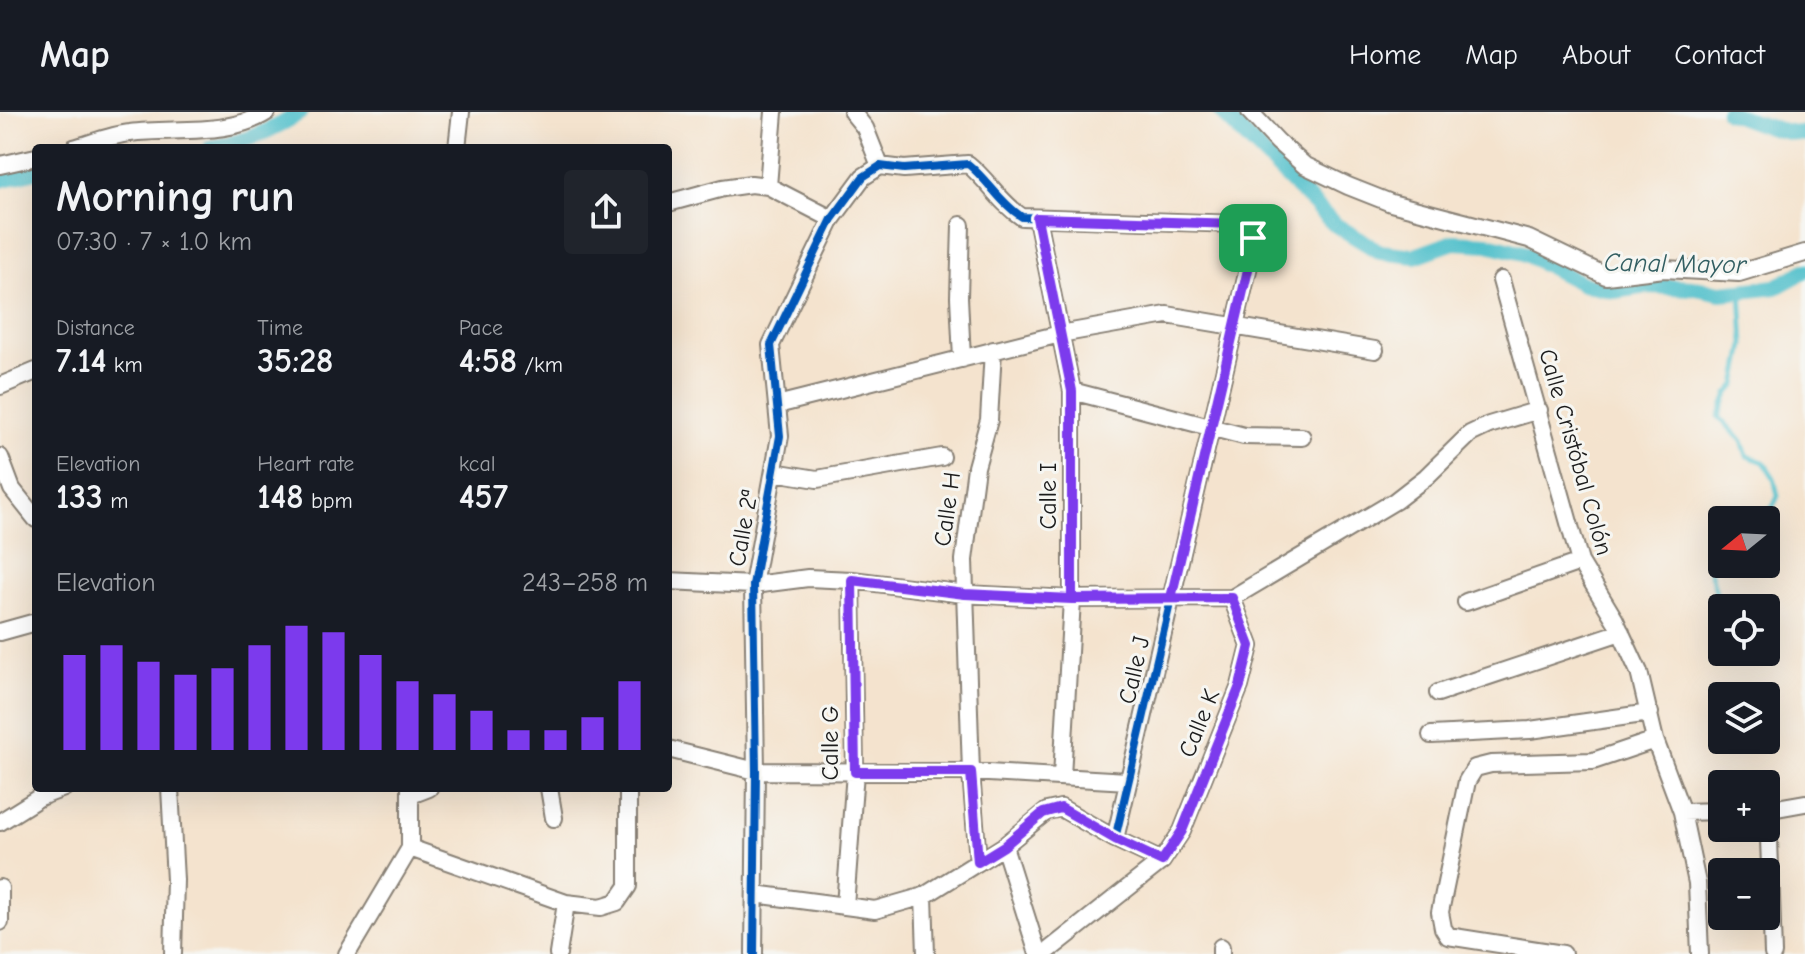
<!DOCTYPE html>
<html lang="en">
<head>
<meta charset="utf-8">
<style>
	:root { --surface:#171b24; --page:#20242c; --text:#f1f3f6; --muted:#9ea1a6; --line:#363941; --accent:#7c3aed }
	body { margin:0; font-family:"Comic Neue",sans-serif; background:var(--page); color:var(--text); height:100vh; display:flex; flex-direction:column; font-size:30px; white-space:nowrap }
	* { box-sizing:border-box; margin:0 }
	p { font-size:26px; color:var(--muted) }
	.icon { flex:none; width:44px; height:44px; fill:none; stroke:currentColor; stroke-width:2; stroke-linecap:round; stroke-linejoin:round }
	.map { position:relative; flex:1; overflow:hidden }
	.drawer { position:absolute; left:32px; top:32px; width:640px; height:648px; display:flex; flex-direction:column; background:var(--surface); border-radius:8px; box-shadow:0 8px 32px #0002 }
	.drawer>* { flex:none }
	.needle { width:52px; rotate:252deg }
	.fabs { position:absolute; left:1708px; top:394px; display:grid; gap:16px }
	.fabs a { display:grid; place-items:center; width:72px; height:72px; border-radius:8px; background:var(--surface); box-shadow:0 8px 32px #0002; font-size:40px }
	.pin { position:absolute; display:grid; place-items:center; width:68px; height:68px; color:#fff; margin:-34px; border-radius:16px; box-shadow:0 4px 12px #0006 }
	.round { display:grid; place-items:center; flex:none; width:84px; height:84px; border-radius:8px; background:var(--page) }
	.head { display:flex; align-items:center; justify-content:space-between; height:136px; padding:0 24px }
	h1 { font-size:44px; font-weight:700; line-height:60px }
	.stats { display:grid; grid-template-columns:repeat(3,1fr); gap:12px; height:136px; padding:8px 24px }
	.stats div { display:grid; align-content:center }
	.stats b { font-size:34px; font-weight:700 }
	.stats small { font-size:22px; font-weight:400 }
	.stats p { font-size:22px }
	.chart { height:224px; padding:16px 24px }
	.chart p { display:flex; justify-content:space-between }
	.chart svg { width:100%; height:144px; margin-top:8px; stroke:var(--accent); stroke-width:6 }
	header { display:flex; align-items:center; gap:48px; box-sizing:border-box; height:112px; padding:0 40px; background:var(--surface); border-bottom:2px solid var(--line) }
	header strong { font-size:38px }
	nav { display:flex; gap:44px; margin-inline-start:auto; font-size:28px }
	.map>svg:first-child { display:block }
</style>
</head>
<body>
<header>
<strong>Map</strong>
<nav><a>Home</a><a>Map</a><a>About</a><a>Contact</a></nav>
</header>
<div class="map">
<svg width="1805" height="842" viewBox="0 0 1805 842">
	<rect width="100%" height="100%" fill="#f6f6f2"/>
	<filter id="ink" filterUnits="userSpaceOnUse"><feTurbulence type="fractalNoise" baseFrequency=".0125" numOctaves="2"/><feDisplacementMap in="SourceGraphic" scale="16" xChannelSelector="R" yChannelSelector="G"/><feConvolveMatrix kernelMatrix="1 2 1 2 8 2 1 2 1" color-interpolation-filters="sRGB"/></filter>
	<filter id="wash" filterUnits="userSpaceOnUse"><feTurbulence type="fractalNoise" baseFrequency=".006" numOctaves="4" result="noise"/><feDisplacementMap in="SourceGraphic" scale="32" xChannelSelector="R" yChannelSelector="G"/><feGaussianBlur stdDeviation="1.8" result="paint"/><feColorMatrix in="noise" values="0 0 0 0 0 0 0 0 0 0 0 0 0 0 0 0 0 1.4 0 .05"/><feComposite in="paint" operator="in"/></filter>
	<g filter="url(#wash)">
		<rect width="100%" height="100%" fill="#f4e3ce"/>
		<g fill="none" stroke-linecap="round" stroke-linejoin="round">
			<!-- stream -->
			<path stroke="#54c1cc" stroke-width="5" d="M1741,179L1744,233L1736,273L1728,282L1719,305L1742,329L1747,344L1764,350L1774,366L1778,384L1773,395L1757,408
				M1716,480L1710,458L1722,441"/>
			<!-- canal -->
			<path stroke="#54c1cc" stroke-width="16" d="M1221,0L1334,112L1380,140L1415,144L1454,130L1488,132L1523,141L1583,172L1614,179L1648,174L1695,176L1721,181L1741,179L1776,175L1805,159
				M1728,0C1754,10 1777,20 1805,22
				M211,36C245,30 273,19 301,0
				M0,68L36,59"/>
		</g>
	</g>
	<g filter="url(#ink)">
		<g fill="none" stroke-linecap="round" stroke-linejoin="round">
			<defs>
				<path id="minor" d="M852,0L865,16L880,54
					M1250,0L1278,30L1304,53L1348,74L1391,91L1529,127L1606,164L1664,157L1739,161L1805,141
					M74,36C92,31 111,23 130,21C173,15 228,25 267,0
					M457,36L461,0
					M0,53L36,45
					M768,74L774,0
					M668,91L723,76L751,72L768,74L832,107
					M1037,106L1072,279V487L1062,665
					M961,113L959,185L962,247
					M1501,168L1580,450L1615,508L1639,560L1655,628L1682,700L1697,771L1700,842
					M0,274L36,259
					M1072,279L1244,324L1302,325
					M777,293L1060,222L1167,203L1375,238
					M0,345L12,377L36,407
					M774,360L817,367L942,345
					M668,469L753,473L808,466L852,468L965,482L1072,487L1232,486L1395,389L1426,365L1470,322L1489,313L1539,298
					M1466,490L1580,450
					M0,520L36,510
					M1438,581L1621,520
					M1431,623L1530,618L1650,601
					M668,637L756,659L971,660L1128,669
					M170,676L175,768L173,842
					M549,676L554,706
					M411,683L429,676
					M1766,698L1805,691
					M1768,698L1773,842
					M1682,700L1722,699
					M0,710L40,685L64,676
					M1004,734L1038,842
					M410,736L566,791L601,795L617,790L628,774V676
					M978,750L971,660L964,448L976,355L989,308L993,238
					M0,776V810
					M755,782L875,798L924,784L1004,734L1047,699L1061,696L1115,727L1162,749
					M924,784L926,842
					M845,794L855,660L852,468
					M1221,835V842
					M347,842L410,736V676
					M558,842L566,791
					M754,842L756,659L753,473L780,324L771,233L832,107L863,65L880,54L904,57L968,52C988,68 1000,91 1022,105L1238,112C1248,116 1252,122 1254,132L1115,727
					M1044,842L1162,749L1182,719L1240,574L1250,534L1232,486
					M1563,842L1448,824L1443,816L1440,800L1467,669L1475,656L1491,652L1593,649L1655,628"/>
			</defs>
			<!-- minor casing -->
			<use href="#minor" stroke="#888075" stroke-width="20"/>
			<!-- minor -->
			<use href="#minor" stroke="#fff" stroke-width="16"/>
			<defs>
				<path id="cycleway" d="M754,842L756,659L753,473L780,324L771,233L832,107L863,65L880,54L904,57L968,52C988,68 1000,91 1022,105L1238,112C1248,116 1252,122 1254,132L1115,727"/>
			</defs>
			<!-- cycleway casing -->
			<use href="#cycleway" stroke="#f6f6f2" stroke-width="13"/>
			<!-- cycleway -->
			<use href="#cycleway" stroke="#0057b8" stroke-width="8"/>
		</g>
	</g>
	<g fill="none" stroke-linecap="round" stroke-linejoin="round" filter="url(#ink)">
		<defs>
			<path id="route" d="M1253,126L1254,132L1171,486L1072,487L965,482L852,468L855,660H971L978,750L1004,734L1043,701L1061,696L1115,727L1162,749L1182,719L1240,574L1250,534L1232,486L1072,487V279L1037,106L1238,112L1249,119L1253,126"/>
		</defs>
		<!-- route casing -->
		<use href="#route" stroke="#fff" stroke-width="16"/>
		<!-- route -->
		<use href="#route" stroke="#7c3aed" stroke-width="10"/>
	</g>
	<g text-anchor="middle" stroke-width="6" stroke-linejoin="round" paint-order="stroke">
		<!-- street labels -->
		<g font-size="24" fill="#1c1c1c" stroke="#f6f6f2">
			<text transform="translate(1576 340) rotate(74)" y="8">Calle Cristóbal Colón</text>
			<text transform="translate(1048 384) rotate(-90)" y="8">Calle I</text>
			<text transform="translate(947 397) rotate(-82)" y="8">Calle H</text>
			<text transform="translate(743 416) rotate(-80)" y="8">Calle 2ª</text>
			<text transform="translate(1134 558) rotate(-77)" y="8">Calle J</text>
			<text transform="translate(1199 611) rotate(-68)" y="8">Calle K</text>
			<text transform="translate(830 631) rotate(-90)" y="8">Calle G</text>
		</g>
		<!-- water labels -->
		<g font-size="26" font-style="italic" fill="#325e62" stroke="#f6f6f2">
			<text transform="translate(1675 151) rotate(1)" y="9">Canal Mayor</text>
		</g>
	</g>
</svg>
<div class="fabs">
<a><svg class="needle" viewBox="-14 -14 28 28"><path d="M0-13l5 13h-10z" fill="#e53935"/><path d="M0 13l5-13h-10z" fill="#9ea1a6"/></svg></a>
<a><svg class="icon" aria-label="locate" viewBox="0 0 24 24"><circle cx="12" cy="12" r="6"/><path d="M12 2v4M12 18v4M2 12h4M18 12h4"/></svg></a>
<a><svg class="icon" aria-label="layers" viewBox="0 0 24 24"><path d="M12 4l9 5-9 5-9-5zM3 14l9 5 9-5"/></svg></a>
<a>+</a>
<a>−</a>
</div>
<div class="pin" style="left:1253px;top:126px;background:#1e9e55"><svg class="icon" aria-label="arrive" viewBox="0 0 24 24"><path d="M6 21V4h12l-3 4 3 4H6"/></svg></div>
<section class="drawer">
<div class="head"><div><h1>Morning run</h1><p>07:30 · 7 × 1.0 km</p></div><a class="round"><svg class="icon" aria-label="share" viewBox="0 0 24 24"><path d="M12 15V3M7 8l5-5 5 5M5 13v7h14v-7"/></svg></a></div>
<div class="stats">
<div><p>Distance</p><b>7.14<small> km</small></b></div>
<div><p>Time</p><b>35:28</b></div>
<div><p>Pace</p><b>4:58<small> /km</small></b></div>
</div>
<div class="stats">
<div><p>Elevation</p><b>133<small> m</small></b></div>
<div><p>Heart rate</p><b>148<small> bpm</small></b></div>
<div><p>kcal</p><b>457</b></div>
</div>
<div class="chart"><p><span>Elevation</span>243–258 m</p>
<svg viewBox="0 0 160 44" preserveAspectRatio="none"><path d="M5 44V15M15 44V12M25 44V17M35 44V21M45 44V19M55 44V12M65 44V6M75 44V8M85 44V15M95 44V23M105 44V27M115 44V32M125 44V38M135 44V38M145 44V34M155 44V23"/></svg>
</div>
</section>
</div>
</body>
</html>
